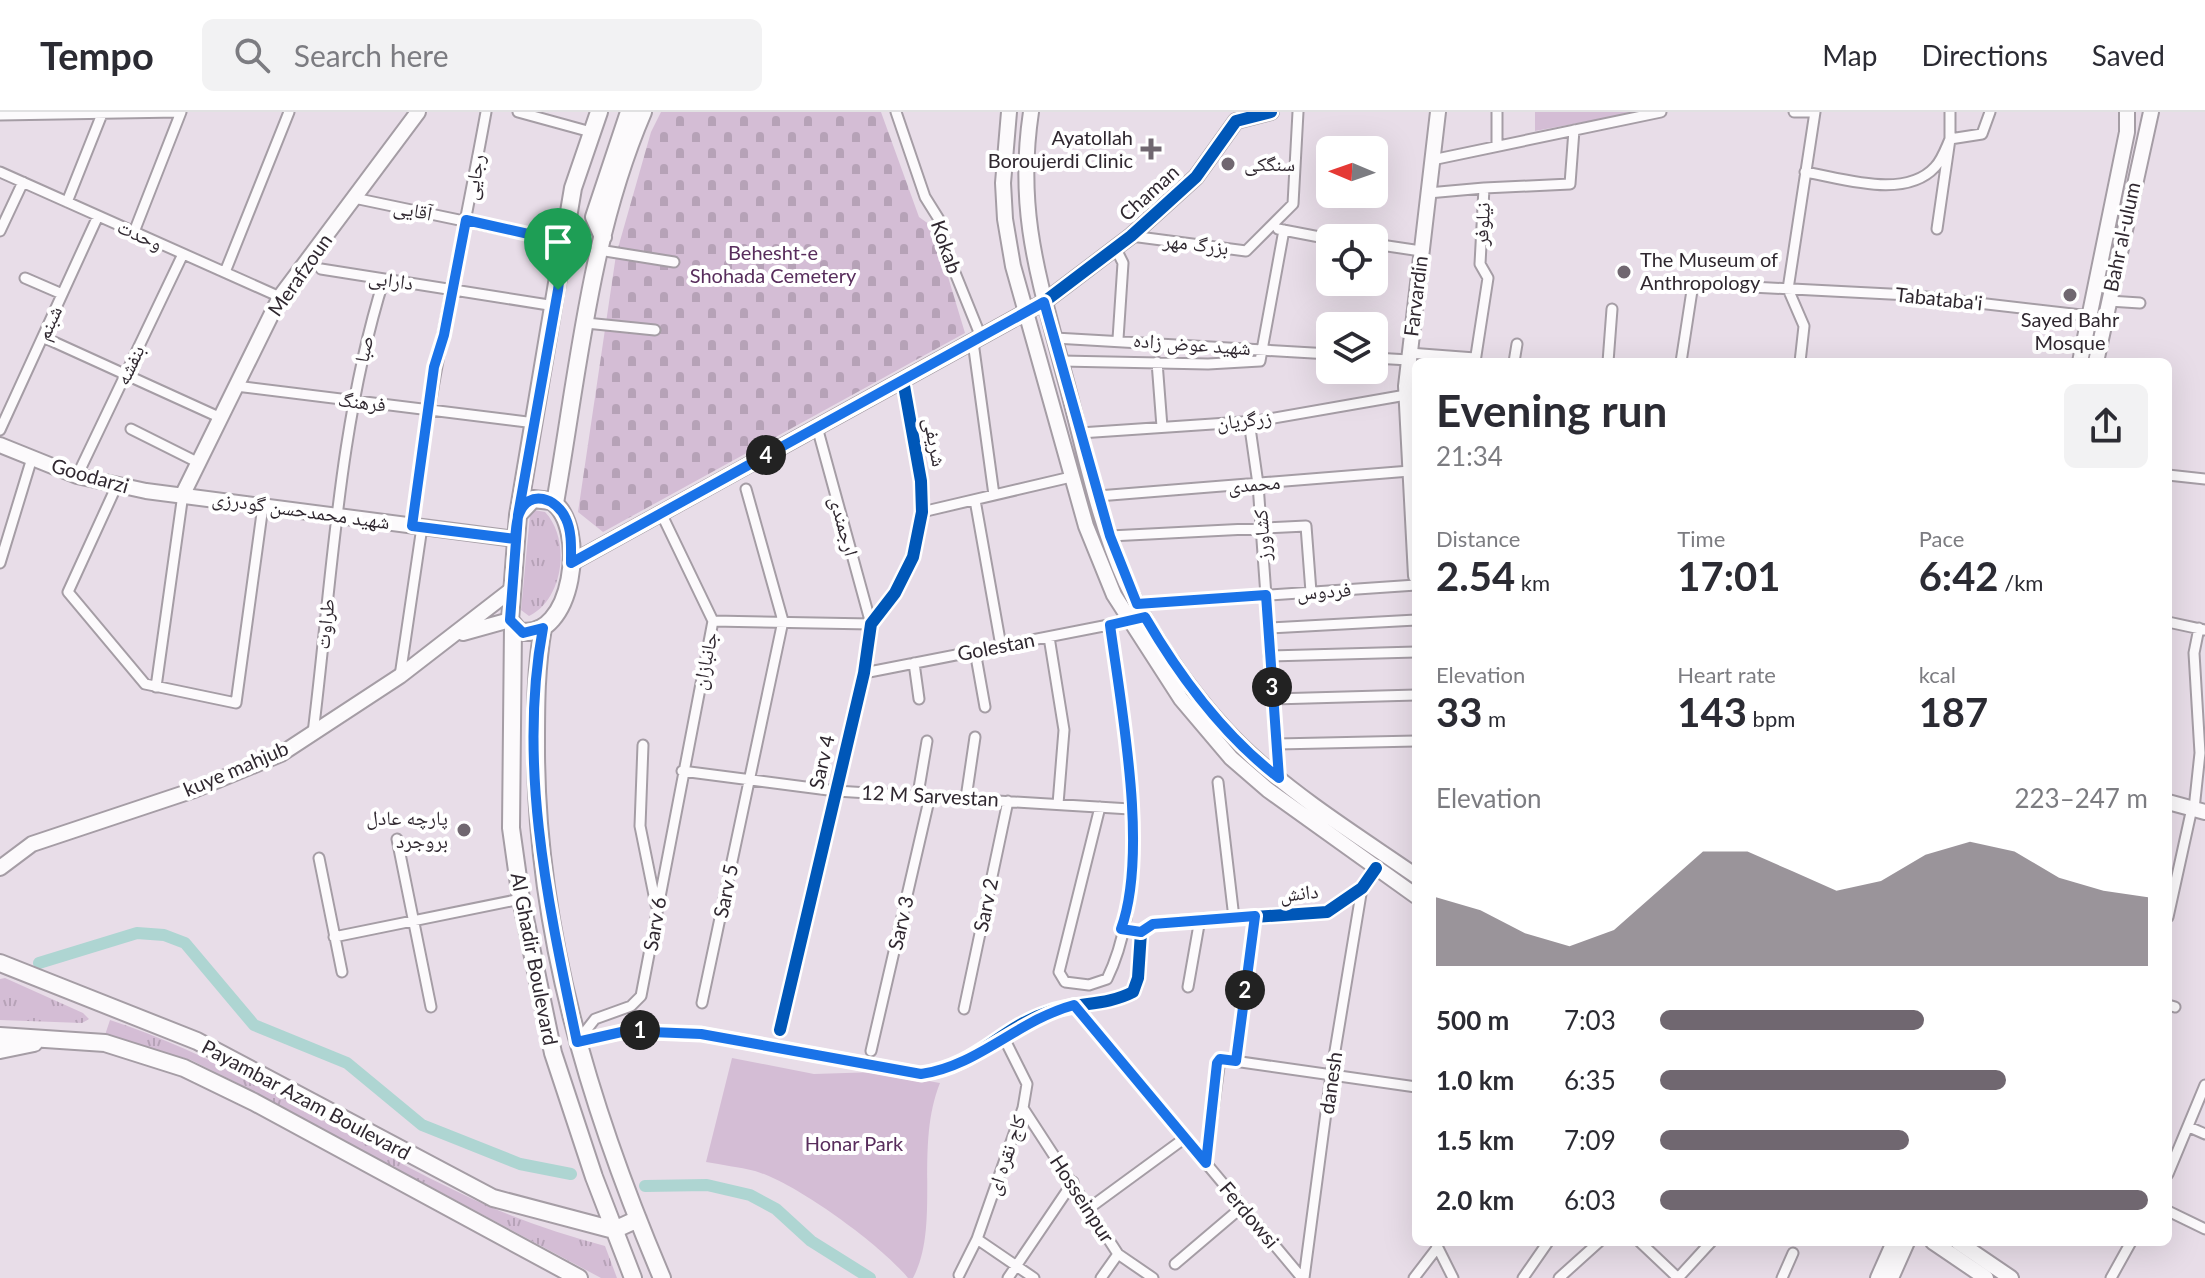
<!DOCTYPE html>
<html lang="en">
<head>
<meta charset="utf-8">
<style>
	:root { --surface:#fff; --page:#f2f2f3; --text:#2b2b33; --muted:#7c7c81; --line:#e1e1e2; --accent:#706770 }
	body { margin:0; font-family:Lato,"Noto Naskh Arabic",sans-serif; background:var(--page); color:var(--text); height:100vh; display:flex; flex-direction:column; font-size:30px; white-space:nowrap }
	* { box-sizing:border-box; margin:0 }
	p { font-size:26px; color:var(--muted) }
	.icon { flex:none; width:44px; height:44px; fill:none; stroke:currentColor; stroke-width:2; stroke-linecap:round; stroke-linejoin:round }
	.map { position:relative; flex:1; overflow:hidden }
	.sheet { position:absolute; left:1412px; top:246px; width:760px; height:888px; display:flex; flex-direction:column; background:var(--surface); border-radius:12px; box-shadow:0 8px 32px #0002 }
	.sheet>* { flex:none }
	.needle { width:52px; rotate:272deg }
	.fabs { position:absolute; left:1316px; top:24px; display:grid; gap:16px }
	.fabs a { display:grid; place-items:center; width:72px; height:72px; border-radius:12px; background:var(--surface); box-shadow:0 8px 32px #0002; font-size:40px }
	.pin { position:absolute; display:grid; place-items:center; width:68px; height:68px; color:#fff; margin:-82px -34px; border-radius:50% 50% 50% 0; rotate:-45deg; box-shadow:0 0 8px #0007 }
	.pin .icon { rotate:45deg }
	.km { position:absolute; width:40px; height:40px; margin:-20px; border-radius:50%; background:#222; color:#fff; font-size:22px; line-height:40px; text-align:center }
	.round { display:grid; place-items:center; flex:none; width:84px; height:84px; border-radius:12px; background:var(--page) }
	.summary { display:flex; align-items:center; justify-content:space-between; height:136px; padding:0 24px }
	h1 { font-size:44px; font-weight:700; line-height:60px }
	.figures { display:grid; grid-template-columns:repeat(3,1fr); gap:12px; height:136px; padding:8px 24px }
	.figures div { display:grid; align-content:center }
	.figures b { font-size:40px; font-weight:700 }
	.figures small { font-size:22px; font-weight:400 }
	.figures p { font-size:22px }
	.chart { height:224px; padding:16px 24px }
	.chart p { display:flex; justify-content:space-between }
	.chart svg { width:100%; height:144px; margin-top:8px; fill:var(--accent); opacity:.7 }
	ul { padding:0 24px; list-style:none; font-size:26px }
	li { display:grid; grid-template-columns:128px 96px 1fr; align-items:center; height:60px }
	li i { height:20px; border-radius:10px; background:var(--accent) }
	header { display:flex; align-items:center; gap:48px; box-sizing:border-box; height:112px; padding:0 40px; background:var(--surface); border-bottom:2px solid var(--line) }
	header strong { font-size:38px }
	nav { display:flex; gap:44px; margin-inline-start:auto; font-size:28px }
	.search { width:560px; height:72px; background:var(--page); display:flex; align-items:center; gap:20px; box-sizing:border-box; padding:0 28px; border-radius:12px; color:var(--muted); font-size:30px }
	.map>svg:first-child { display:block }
</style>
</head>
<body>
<header>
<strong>Tempo</strong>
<div class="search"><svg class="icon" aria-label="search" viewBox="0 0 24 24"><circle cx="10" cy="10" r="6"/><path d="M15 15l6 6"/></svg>Search here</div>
<nav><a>Map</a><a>Directions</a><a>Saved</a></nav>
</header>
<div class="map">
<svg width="2205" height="1166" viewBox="0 0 2205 1166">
	<defs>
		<pattern id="grass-tufts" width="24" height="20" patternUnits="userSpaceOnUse" patternTransform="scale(2)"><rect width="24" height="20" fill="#d4bdd5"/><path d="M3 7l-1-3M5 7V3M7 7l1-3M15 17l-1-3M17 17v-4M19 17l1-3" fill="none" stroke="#b6a2b7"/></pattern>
		<pattern id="cemetery-stones" width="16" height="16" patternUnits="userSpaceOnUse" patternTransform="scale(2)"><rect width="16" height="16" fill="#d4bdd5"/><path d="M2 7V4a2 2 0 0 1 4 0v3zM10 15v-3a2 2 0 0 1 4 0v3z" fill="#b6a2b7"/></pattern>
	</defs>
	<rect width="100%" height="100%" fill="#e8dde8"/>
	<!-- grass -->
	<path fill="url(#grass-tufts)" d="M534,398L545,400C571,427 564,487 529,504L521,498L530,403Z
		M5,866L83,901L89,907L82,911L0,908V867Z
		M110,908C233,948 340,1023 456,1079C504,1103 553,1120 605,1134L617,1166H601L233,969L191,948L105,923Z"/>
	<!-- cemetery -->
	<path fill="url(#cemetery-stones)" d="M661,0H881L919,105L933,115L965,221L603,420L578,400L616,143L651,20Z"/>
	<!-- green -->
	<path fill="#d4bdd5" d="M1535,0H1638L1535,19Z
		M732,946L814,962L877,960L940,971C914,1035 941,1113 913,1166H908C881,1133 796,1071 755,1059C739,1055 722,1053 706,1050Z"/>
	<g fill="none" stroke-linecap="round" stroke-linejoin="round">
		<!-- canal -->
		<path stroke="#aed5d2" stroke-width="12" d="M39,851L137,821L164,823L185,831L254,913L347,951L422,1013L520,1052L571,1062
			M645,1074L707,1073L750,1083L776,1097L811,1129L870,1166"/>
		<defs>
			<path id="street" d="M518,0L591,20
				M896,0L925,85L940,109L947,141L981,225
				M1794,0H1815
				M0,3L178,0
				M1497,34V0
				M1432,48L1661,0
				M0,60L280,185
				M1805,60C1842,66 1905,88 1935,55C1942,48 1946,36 1950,27L1982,22L1990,0
				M1484,76L1570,72L1574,18
				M1428,81L1484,76L1480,152L1488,166L1475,250
				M354,86L564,130
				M67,90L102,2
				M1278,117L1330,127
				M1937,117L1950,27V0
				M0,119L23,70
				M134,120L181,0
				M1131,124L1246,139L1293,92L1298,0
				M1374,132L1421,139
				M1115,135L1123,151L1118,227
				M599,138L674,150
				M321,157L555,194
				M225,160L289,0
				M25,166L62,182
				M1788,177L1815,0
				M1788,177L1804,214L1800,250
				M2109,189L2140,191
				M586,211L655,218
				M43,225L221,306
				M1055,226L1330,242
				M973,230L994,383
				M1409,241L1475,246
				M1374,246L1409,248
				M1061,249L1208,252L1260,249L1284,118
				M1157,250L1162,315
				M1514,250L1517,232
				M1608,250L1612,197
				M1681,250L1693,172L1909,183L2090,204
				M236,274L535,311
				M1249,309L1258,372L1279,666
				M131,317L199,351
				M0,318L98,104
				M1080,321L1257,309L1406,283
				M2168,363L2205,367
				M77,364L183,142
				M117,373L68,480L145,572L236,591L263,394
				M1098,384L1410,359
				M975,388L1001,534
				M922,400L1071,365
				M412,414C429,274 461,138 486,0
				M1110,424L1306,414L1311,480
				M0,451L32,346
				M1137,492L1416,473
				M713,509L871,512L817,315
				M2168,510L2205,518
				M1268,516L1416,508
				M1049,525L1064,618L1058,692
				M975,539L985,595
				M1269,544L1416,540
				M914,551L919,587
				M864,561L1134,508
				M400,564L422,415
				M156,575L183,382
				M1273,587L1416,583
				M313,621C332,469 338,314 384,167
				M1277,632L1416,629
				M643,633L640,714L656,793
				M682,659L836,679L1130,697
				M1218,670L1234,806
				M918,682L927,629
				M966,686L975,625
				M1100,695L1059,860L1065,870L1089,873L1107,867C1154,771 1124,616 1110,513
				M2194,697L2200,641L2194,541L2199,516
				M397,727L431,895
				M319,746L342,860
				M2168,805L2192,696
				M334,825L521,787
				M1188,875L1200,807
				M702,891L783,509L746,377
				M1074,893L1302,1166
				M2168,893L2175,895
				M964,897L1008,689
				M780,918L864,561L871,512L895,481L913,445L922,400L921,369L903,268
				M577,930L626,919L701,922L921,962C978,954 999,916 1049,900C1078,890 1106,894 1133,880L1138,866L1141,820L1153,812L1327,800L1362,776L1376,756
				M577,930L595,907L631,894L641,884L713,509L661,401
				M871,939L930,684
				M1236,949L1255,804
				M1023,996L1118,1142L1153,1166
				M2189,1015L2205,1022
				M1206,1051L1220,947L1416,975
				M2168,1062L2205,973
				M1088,1097L1185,1026
				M2168,1099L2205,1117
				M977,1127L1034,1166
				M1435,1130L1453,1166
				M1640,1130L1678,1166
				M1175,1152L1242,1095
				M959,1163L977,1127L1023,996L1027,972L1003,924
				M1008,1166L1073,1070
				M1101,1166L1118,1142
				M1304,1166L1331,963L1362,776
				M1414,1166L1437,1136
				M1523,1166L1548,1130
				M1559,1166L1599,1130
				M1678,1166L1711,1130
				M1782,1166L1793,1141
				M2111,1166L2131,1130"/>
			<path id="secondary" d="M1009,0L1003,71L1005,107L1013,154L1086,414L1114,483L1181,587L1231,646L1268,678L1416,784
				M1031,0C1016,100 1039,166 1064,262C1083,331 1097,406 1126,471C1153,529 1203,599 1250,642C1300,688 1361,726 1416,764
				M2080,250L2127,20V0
				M2096,250L2151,0
				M0,333L77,364L146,379L515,427
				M183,382L280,185L418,0
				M571,451L1044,190L1131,124L1196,65L1236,9L1271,0
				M1416,464L1406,274L1438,0
				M463,521L510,508
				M2168,690L2205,700
				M0,756L32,732L194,678L281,642L400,564L511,478
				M1933,1130L1986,1166
				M1958,1130L2011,1166
				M1878,1166L1894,1130
				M1891,1166L1907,1130"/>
			<path id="primary" d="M603,125L594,105L629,0
				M555,391C578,260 590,123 643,0
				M518,403L533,387L551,389C589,413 573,531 519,519L510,508L518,403L573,76L599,0
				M513,514L511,716L521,787L553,941L594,1065L633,1166
				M543,516C536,555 536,593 536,631C535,817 590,997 662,1166
				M0,851L197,929L493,1086L614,1118L638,1107
				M0,924L105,931L184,956L254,990L579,1166
				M0,938L34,931"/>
		</defs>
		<!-- street casing -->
		<use href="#street" stroke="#a59da5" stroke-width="13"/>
		<!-- secondary casing -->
		<use href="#secondary" stroke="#a59da5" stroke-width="18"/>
		<!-- primary casing -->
		<use href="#primary" stroke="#a59da5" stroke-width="20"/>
		<!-- street -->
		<use href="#street" stroke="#fcfafc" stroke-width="9"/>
		<!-- secondary -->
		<use href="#secondary" stroke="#fcfafc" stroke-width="14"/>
		<!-- primary -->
		<use href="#primary" stroke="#fcfafc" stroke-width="16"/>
		<defs>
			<path id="cycleway" d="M571,451L1044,190L1131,124L1196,65L1236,9L1271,0
				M780,918L864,561L871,512L895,481L913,445L922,400L921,369L903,268
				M577,930L626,919L701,922L921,962C978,954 999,916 1049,900C1078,890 1106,894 1133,880L1138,866L1141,820L1153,812L1327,800L1362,776L1376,756"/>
		</defs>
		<!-- cycleway casing -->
		<use href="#cycleway" stroke="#fff" stroke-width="17"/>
		<!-- cycleway -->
		<use href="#cycleway" stroke="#0057b8" stroke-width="12"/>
	</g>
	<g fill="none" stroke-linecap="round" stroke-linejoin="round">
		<defs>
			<path id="route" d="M558,178L518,403L510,508L523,521L543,516C517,654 549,796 577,930L626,919L701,922L921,962C978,954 1018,908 1074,893L1206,1051L1217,951L1220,947L1236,949L1255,804L1153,812L1141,820L1121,817C1149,740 1121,595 1110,513L1145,505C1180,565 1224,624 1279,666L1266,483L1137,492L1110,424L1044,190L571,451C571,436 572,420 566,407C557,386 529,376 519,402C516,410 516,419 515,427L412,414L434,255L444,223L466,108L564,130L558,178"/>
		</defs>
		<!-- route casing -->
		<use href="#route" stroke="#fff" stroke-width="16"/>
		<!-- route -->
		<use href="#route" stroke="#1a73e8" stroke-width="10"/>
	</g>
	<!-- markers -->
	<g fill="#706770" stroke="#fff" stroke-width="3">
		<path d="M1147 25h8v8h8v8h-8v8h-8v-8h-8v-8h8z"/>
		<circle cx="1228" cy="52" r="8"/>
		<circle cx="1624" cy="160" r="8"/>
		<circle cx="2070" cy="183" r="8"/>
		<circle cx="464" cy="718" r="8"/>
	</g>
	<g text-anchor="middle" stroke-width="8" stroke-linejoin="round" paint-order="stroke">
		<!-- poi labels -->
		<g font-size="20" fill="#302830" stroke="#fff" text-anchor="end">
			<text x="1133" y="33">Ayatollah<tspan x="1133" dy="23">Boroujerdi Clinic</tspan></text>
			<text x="1244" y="59" text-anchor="start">سنگکی</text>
			<text x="1640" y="155" text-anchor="start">The Museum of<tspan x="1640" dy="23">Anthropology</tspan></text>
			<text x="2070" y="215" text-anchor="middle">Sayed Bahr<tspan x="2070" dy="23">Mosque</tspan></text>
			<text x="448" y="713">پارچه عادل<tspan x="448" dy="23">بروجرد</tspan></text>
		</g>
		<!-- street labels -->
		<g font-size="20" fill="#302830" stroke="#fff">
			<text transform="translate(474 65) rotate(-80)" y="7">رجایی</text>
			<text transform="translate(1149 81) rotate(-42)" y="7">Chaman</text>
			<text transform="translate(413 98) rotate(11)" y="7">آقایی</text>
			<text transform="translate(1482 112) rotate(-87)" y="7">نیلوفر</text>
			<text transform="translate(140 123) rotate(24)" y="7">وحدت</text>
			<text transform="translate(2122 125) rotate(-78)" y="7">Bahr al-ulum</text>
			<text transform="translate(1196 132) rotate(7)" y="7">بزرگ مهر</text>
			<text transform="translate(946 135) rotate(71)" y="7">Kokab</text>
			<text transform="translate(300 163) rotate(-55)" y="7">Merafzoun</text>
			<text transform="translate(391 168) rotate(8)" y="7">دارابی</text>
			<text transform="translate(1416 184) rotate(-83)" y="7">Farvardin</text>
			<text transform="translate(1939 187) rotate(6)" y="7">Tabataba'i</text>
			<text transform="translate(49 211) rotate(-66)" y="7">شبنم</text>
			<text transform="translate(1192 232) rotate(4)" y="7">شهید عوض زاده</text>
			<text transform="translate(364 237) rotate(-78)" y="7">صبا</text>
			<text transform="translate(130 253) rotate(-65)" y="7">بنفشه</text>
			<text transform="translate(362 290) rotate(7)" y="7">فرهنگ</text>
			<text transform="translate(1244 308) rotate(-6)" y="7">زرگریان</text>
			<text transform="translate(935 330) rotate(79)" y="7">شریفی</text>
			<text transform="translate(90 364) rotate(16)" y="7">Goodarzi</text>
			<text transform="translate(1254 372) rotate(-5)" y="7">محمدی</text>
			<text transform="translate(301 398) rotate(8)" y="7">شهید محمدحسن گودرزی</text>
			<text transform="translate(844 414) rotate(75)" y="7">ارجمندی</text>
			<text transform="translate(1262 423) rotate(-94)" y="7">کشاورز</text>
			<text transform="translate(1324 479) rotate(-4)" y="7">فردوس</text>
			<text transform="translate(325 512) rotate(-84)" y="7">طراوت</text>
			<text transform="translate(996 535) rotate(-11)" y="7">Golestan</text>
			<text transform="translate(705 549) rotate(-78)" y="7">جانبازان</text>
			<text transform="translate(822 650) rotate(-77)" y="7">Sarv 4</text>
			<text transform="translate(236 657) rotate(-23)" y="7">kuye mahjub</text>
			<text transform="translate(930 684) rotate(3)" y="7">12 M Sarvestan</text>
			<text transform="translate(726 779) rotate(-78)" y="7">Sarv 5</text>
			<text transform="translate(1299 781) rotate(-6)" y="7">دانش</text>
			<text transform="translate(986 793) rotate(-78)" y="7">Sarv 2</text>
			<text transform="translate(901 811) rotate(-77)" y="7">Sarv 3</text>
			<text transform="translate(655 812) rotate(-80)" y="7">Sarv 6</text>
			<text transform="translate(534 847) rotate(79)" y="7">Al Ghadir Boulevard</text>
			<text transform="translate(1331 971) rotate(-82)" y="7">danesh</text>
			<text transform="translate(306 988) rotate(28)" y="7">Payambar Azam Boulevard</text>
			<text transform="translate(1006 1043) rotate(-71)" y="7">کاج نقره ای</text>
			<text transform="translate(1082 1087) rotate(57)" y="7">Hosseinpur</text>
			<text transform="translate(1249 1103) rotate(50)" y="7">Ferdowsi</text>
		</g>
		<!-- park labels -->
		<g font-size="20" fill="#582d5c" stroke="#fff">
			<text x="773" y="148">Behesht-e<tspan x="773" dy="23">Shohada Cemetery</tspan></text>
			<text x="854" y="1039">Honar Park</text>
		</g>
	</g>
</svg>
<div class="fabs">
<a><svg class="needle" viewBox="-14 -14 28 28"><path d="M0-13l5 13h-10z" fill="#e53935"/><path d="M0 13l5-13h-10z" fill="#7c7c81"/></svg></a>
<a><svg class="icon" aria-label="locate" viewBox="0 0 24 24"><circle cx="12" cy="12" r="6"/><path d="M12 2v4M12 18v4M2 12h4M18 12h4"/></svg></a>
<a><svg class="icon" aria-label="layers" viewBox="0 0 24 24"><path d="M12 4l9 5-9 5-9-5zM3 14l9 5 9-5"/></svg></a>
</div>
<div class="pin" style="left:558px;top:178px;background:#1e9e55"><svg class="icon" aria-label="arrive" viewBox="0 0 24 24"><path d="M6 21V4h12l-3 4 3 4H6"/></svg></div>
<b class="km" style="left:640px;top:918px">1</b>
<b class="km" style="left:1245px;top:878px">2</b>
<b class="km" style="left:1272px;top:575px">3</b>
<b class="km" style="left:766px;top:343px">4</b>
<section class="sheet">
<div class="summary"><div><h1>Evening run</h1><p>21:34</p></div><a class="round"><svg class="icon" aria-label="share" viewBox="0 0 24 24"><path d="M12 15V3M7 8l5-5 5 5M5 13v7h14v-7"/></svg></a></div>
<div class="figures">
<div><p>Distance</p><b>2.54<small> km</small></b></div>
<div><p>Time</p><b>17:01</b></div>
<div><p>Pace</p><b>6:42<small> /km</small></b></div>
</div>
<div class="figures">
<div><p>Elevation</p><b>33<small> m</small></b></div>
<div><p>Heart rate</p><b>143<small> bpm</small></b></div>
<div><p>kcal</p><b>187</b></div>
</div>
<div class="chart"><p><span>Elevation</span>223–247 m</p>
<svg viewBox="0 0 160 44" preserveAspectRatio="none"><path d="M0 44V23L10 27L20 34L30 38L40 33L50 21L60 9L70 9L80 15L90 21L100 18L110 10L120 6L130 9L140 17L150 21L160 23V44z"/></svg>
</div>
<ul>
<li><b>500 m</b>7:03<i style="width:54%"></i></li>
<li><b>1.0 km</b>6:35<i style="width:71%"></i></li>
<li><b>1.5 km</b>7:09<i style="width:51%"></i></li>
<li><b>2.0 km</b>6:03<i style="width:100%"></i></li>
</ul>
</section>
</div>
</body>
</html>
